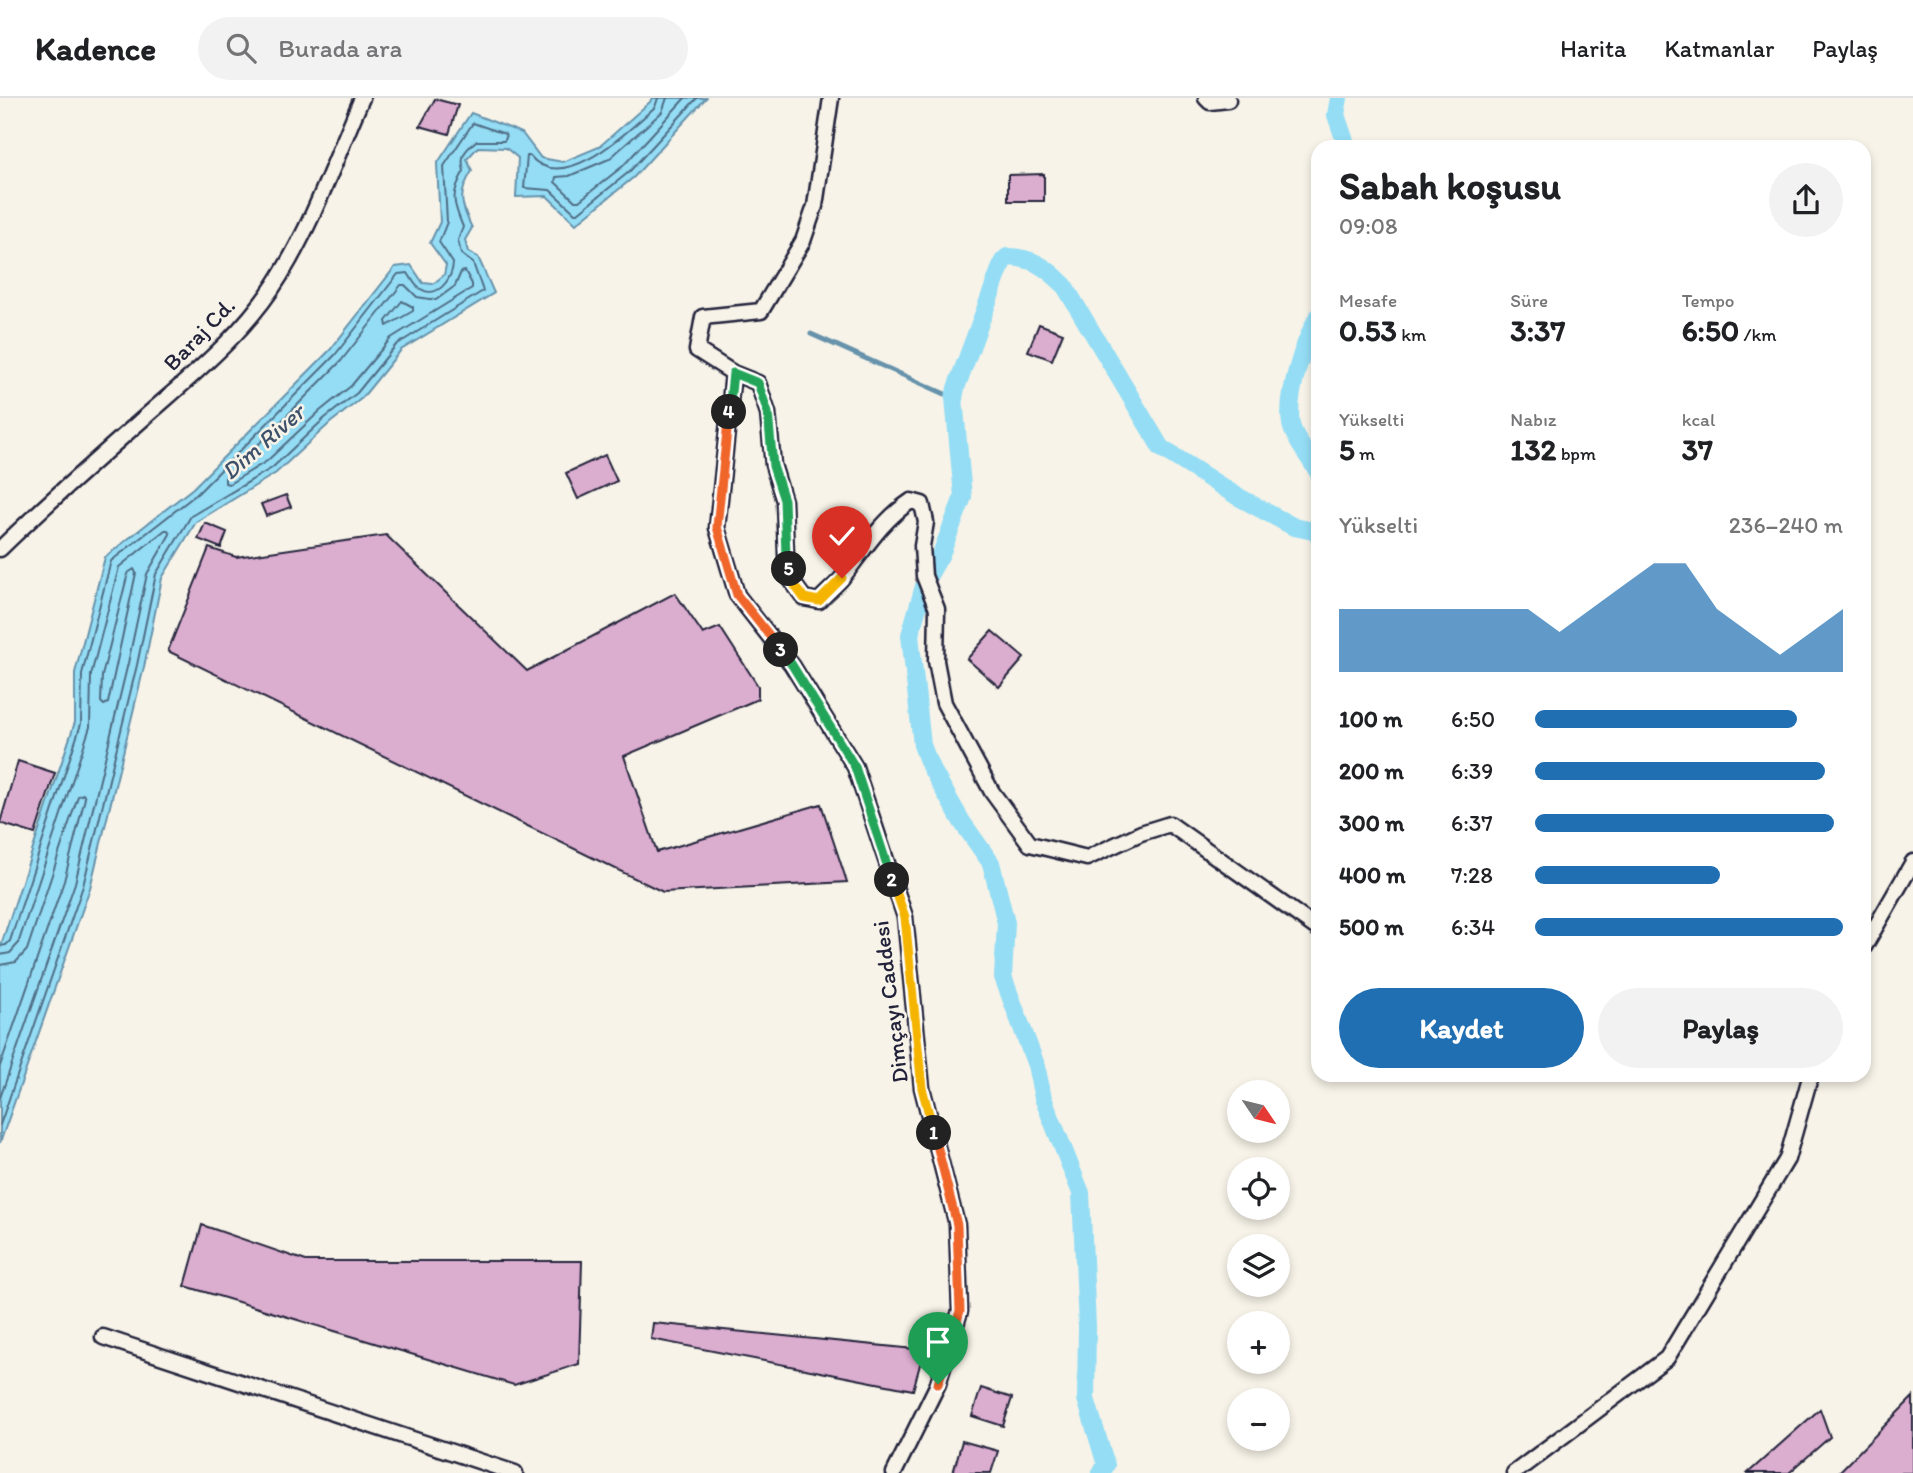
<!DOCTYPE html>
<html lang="tr">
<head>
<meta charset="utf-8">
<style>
	:root { --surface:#fff; --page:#f2f2f2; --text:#202124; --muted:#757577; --line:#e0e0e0; --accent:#1f6fb2 }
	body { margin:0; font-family:Itim,sans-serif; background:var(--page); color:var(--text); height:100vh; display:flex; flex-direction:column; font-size:26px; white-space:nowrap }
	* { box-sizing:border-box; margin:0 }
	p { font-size:23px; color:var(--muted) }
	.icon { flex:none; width:38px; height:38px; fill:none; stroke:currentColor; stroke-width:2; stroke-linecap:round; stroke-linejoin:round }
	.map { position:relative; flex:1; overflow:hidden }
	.drawer { position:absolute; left:1311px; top:42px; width:560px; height:942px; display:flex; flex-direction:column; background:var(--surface); border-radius:21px; box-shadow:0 4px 10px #0003 }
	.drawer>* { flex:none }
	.needle { width:46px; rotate:125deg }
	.tools { position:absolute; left:1227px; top:982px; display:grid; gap:14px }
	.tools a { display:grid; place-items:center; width:63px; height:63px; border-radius:50%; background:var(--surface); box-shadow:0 4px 10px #0003; font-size:35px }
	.pin { position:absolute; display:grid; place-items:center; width:60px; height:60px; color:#fff; margin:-72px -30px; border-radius:50% 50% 50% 0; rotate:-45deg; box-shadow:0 0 7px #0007 }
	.pin .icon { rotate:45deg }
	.km { position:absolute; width:35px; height:35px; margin:-18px; border-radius:50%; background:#222; color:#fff; font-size:19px; line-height:35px; text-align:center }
	.round { display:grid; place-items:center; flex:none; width:74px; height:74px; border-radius:37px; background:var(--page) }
	.headline { display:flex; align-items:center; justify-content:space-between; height:119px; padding:0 28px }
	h1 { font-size:38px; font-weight:700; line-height:52px }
	.figures { display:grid; grid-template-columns:repeat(3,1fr); gap:10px; height:119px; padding:7px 28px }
	.figures div { display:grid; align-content:center }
	.figures b { font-size:30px; font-weight:700 }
	.figures small { font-size:19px; font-weight:400 }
	.figures p { font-size:19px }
	.chart { height:196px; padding:14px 28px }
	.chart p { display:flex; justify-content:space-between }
	.chart svg { width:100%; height:126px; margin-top:7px; fill:var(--accent); opacity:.7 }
	.cta { display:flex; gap:14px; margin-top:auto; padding:14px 28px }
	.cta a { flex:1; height:80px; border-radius:42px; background:var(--accent); color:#fff; font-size:28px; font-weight:700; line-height:80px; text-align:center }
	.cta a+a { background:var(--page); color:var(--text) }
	ul { padding:0 28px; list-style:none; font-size:23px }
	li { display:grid; grid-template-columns:112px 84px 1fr; align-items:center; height:52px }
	li i { height:18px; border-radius:9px; background:var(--accent) }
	header { display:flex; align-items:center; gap:42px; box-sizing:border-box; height:98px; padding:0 35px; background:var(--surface); border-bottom:2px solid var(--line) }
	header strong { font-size:33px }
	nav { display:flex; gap:38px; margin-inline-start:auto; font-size:24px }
	.search { width:490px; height:63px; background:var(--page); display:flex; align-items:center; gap:18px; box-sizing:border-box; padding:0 24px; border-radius:38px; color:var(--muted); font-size:26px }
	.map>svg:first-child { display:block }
</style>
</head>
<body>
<header>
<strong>Kadence</strong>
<div class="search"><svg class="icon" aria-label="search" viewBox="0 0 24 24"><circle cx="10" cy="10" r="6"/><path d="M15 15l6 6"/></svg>Burada ara</div>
<nav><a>Harita</a><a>Katmanlar</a><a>Paylaş</a></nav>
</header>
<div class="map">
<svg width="1913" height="1375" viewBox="0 0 1913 1375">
	<rect width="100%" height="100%" fill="#f7f3e8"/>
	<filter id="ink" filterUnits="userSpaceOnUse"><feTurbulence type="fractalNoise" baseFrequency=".0143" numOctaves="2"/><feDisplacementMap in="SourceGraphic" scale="14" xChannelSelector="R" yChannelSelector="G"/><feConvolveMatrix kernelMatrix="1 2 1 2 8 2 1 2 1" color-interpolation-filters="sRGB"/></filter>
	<g filter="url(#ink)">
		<!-- water -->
		<path fill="#94ddf5" stroke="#6692ab" stroke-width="2" d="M652,0H706L634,79L576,126L547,98L516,99L518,60L506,50L478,49L467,61L472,73C457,97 461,106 472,130L465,142L468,154L478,159L494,195L401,252L362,300L330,325L276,375L196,424L162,480L144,569L90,790L0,1045V850L75,624V575L105,459L193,390L330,252L395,169L411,167L423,185L433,186L444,177L446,167L430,145L440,124L437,66L471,15L522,35L541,60L563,64L599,49L650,4Z"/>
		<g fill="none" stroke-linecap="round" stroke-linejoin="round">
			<!-- shore -->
			<path stroke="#506d85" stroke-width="2" d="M658,0L655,9C629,32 564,98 530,58H527L524,90L550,92L575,115H578L629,74L697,0
				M667,0L662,14L609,61L569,78L556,79L555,84L575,103H579L623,68L685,0
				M465,173L472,186V190L391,240L351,288L320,313L267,363L229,386L225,385V380L341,263L401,187H405L417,199L436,202L455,188L461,174Z
				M402,203L413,209V213L387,228L386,223Z
				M134,471L136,475L108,605L104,607L101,604L102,578L128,475Z
				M0,848L6,847L10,843L81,626L82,576L111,463L198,395L335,257L398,176L408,175C411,179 414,186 418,189C436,204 453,181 453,165L439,144L447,124L444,68L473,25L505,36L506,40L504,43H476C464,53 460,58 464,73C450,97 453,105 463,129L458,142L461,156L473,165L483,193L396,247L357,295L325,320L272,370L191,418L156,476L137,567L83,788L0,1027
				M0,857L10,855L18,846L90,629L91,577L119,469L165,432H168L170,436L147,476L128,565L75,785L0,1000
				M0,867L16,864L27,852L78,698L83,696L85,700L64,783L0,968"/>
			<!-- stream -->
			<path stroke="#6692ab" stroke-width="5" d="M811,236L954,300"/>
			<!-- canal -->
			<path stroke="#94ddf5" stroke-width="18" d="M1339,0L1336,17L1347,49
				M1318,218C1304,245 1286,296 1291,326C1293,339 1311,362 1318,374
				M929,477L941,456L963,399L954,300L956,290L1003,163L1007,159C1032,159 1046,169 1064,187L1161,350L1235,397L1294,429L1318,434
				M924,488L910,537L922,647L930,668L962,724L991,765L1006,825L1003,879L1036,967L1043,1000L1081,1095L1087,1229L1086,1301L1106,1367L1101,1375"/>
		</g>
		<!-- building -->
		<path fill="#dbadcf" stroke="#22223b" stroke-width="2" d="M435,1L458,7L449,36L420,28Z
			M1044,76V103H1008V77Z
			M1039,226L1063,235L1052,262L1028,253Z
			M605,357L617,383L578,401L566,375Z
			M286,397L291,409L266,418L261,406Z
			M205,425L227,434L221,450L198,441Z
			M386,437L527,573L675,495L703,536L720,529L758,588V601L624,658L657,754L821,706L847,784L663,794L168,553L209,450L236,459Z
			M992,533L1024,560L999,589L967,561Z
			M18,663L55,675L35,736L0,725Z
			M202,1127L306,1163H582L579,1266L514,1287L185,1188Z
			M653,1225L924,1252L913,1292L651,1241Z
			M981,1290L1012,1300L1003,1328L972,1318Z
			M1913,1299V1375H1838Z
			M1820,1311L1830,1339L1789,1375H1748Z
			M962,1343L998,1353L991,1375H953Z"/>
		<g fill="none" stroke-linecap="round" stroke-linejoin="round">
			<defs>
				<path id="street" d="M831,0L815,108L803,143L761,213L703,219L697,252L733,275L717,430L737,497L792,567L855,669L905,819L922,990L957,1127L960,1213L938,1286L894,1375
					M1206,0L1210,4L1228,2
					M733,275L758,285L768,315L773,367L784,403L786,457L791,482L804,500L819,503C826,495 835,488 842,480C864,452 881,423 911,403L922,406L926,424L922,448L924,478L937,511L936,563L944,605L992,694L1030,746L1087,760L1141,735L1170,726L1318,831
					M0,451C47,405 96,362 145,319C194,276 246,234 280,178C314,123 336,59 362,0
					M1864,849L1913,764
					M103,1239L515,1375
					M1514,1375L1667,1260L1787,1061L1811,976"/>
			</defs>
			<!-- street casing -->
			<use href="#street" stroke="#22223b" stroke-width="19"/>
			<!-- street -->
			<use href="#street" stroke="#f7f3e8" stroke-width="14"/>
		</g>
	</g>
	<g fill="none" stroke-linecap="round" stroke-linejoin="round" filter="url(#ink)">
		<defs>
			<path id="split-1" d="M934,1035L957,1127L960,1213L938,1286"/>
			<path id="split-2" d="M892,782L905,819L922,990L934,1035"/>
			<path id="split-3" d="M781,552L792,567L855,669L892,782"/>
			<path id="split-4" d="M729,314L717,429L737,497L781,552"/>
			<path id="split-5" d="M729,314L733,275L758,285L768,315L773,368L784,402L786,457L789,471"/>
			<path id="split-6" d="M789,471L791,482L804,500L819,503L842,480"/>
		</defs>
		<!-- split-1 casing -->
		<use href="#split-1" stroke="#fff" stroke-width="14"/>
		<!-- split-2 casing -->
		<use href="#split-2" stroke="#fff" stroke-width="14"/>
		<!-- split-3 casing -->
		<use href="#split-3" stroke="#fff" stroke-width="14"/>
		<!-- split-4 casing -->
		<use href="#split-4" stroke="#fff" stroke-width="14"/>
		<!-- split-5 casing -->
		<use href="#split-5" stroke="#fff" stroke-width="14"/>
		<!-- split-6 casing -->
		<use href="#split-6" stroke="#fff" stroke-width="14"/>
		<!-- split-1 -->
		<use href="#split-1" stroke="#f0652b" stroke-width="9"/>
		<!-- split-2 -->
		<use href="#split-2" stroke="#f5b400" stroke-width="9"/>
		<!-- split-3 -->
		<use href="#split-3" stroke="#22a559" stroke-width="9"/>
		<!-- split-4 -->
		<use href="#split-4" stroke="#f0652b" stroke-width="9"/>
		<!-- split-5 -->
		<use href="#split-5" stroke="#22a559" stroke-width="9"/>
		<!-- split-6 -->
		<use href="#split-6" stroke="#f5b400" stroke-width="9"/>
	</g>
	<g text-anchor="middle" stroke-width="5" stroke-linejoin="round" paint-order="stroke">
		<!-- street labels -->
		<g font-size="23" fill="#22223b" stroke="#f7f3e8">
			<text transform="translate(199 236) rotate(-46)" y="8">Baraj Cd.</text>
			<text transform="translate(890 904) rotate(-97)" y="8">Dimçayı Caddesi</text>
		</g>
		<!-- water labels -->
		<g font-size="24" font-style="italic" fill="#3e516a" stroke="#f7f3e8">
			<text transform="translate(263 344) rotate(-41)" y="8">Dim River</text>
		</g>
	</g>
</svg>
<div class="tools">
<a><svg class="needle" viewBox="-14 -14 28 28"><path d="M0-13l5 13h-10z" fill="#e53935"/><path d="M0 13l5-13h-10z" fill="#757577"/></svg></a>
<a><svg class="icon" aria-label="locate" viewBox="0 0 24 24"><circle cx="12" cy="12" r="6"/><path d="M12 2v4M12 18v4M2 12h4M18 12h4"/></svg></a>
<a><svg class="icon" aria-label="layers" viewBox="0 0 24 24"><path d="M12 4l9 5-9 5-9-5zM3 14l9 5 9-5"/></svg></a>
<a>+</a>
<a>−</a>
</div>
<div class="pin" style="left:938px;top:1286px;background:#1e9e55"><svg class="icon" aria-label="arrive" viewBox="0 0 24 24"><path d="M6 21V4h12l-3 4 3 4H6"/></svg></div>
<div class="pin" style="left:842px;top:480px;background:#d93025"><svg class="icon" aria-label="check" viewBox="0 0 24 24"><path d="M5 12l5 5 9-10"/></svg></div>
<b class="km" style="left:934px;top:1035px">1</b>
<b class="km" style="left:892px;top:782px">2</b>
<b class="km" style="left:781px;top:552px">3</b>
<b class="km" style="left:729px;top:314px">4</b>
<b class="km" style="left:789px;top:471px">5</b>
<section class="drawer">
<div class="headline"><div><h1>Sabah koşusu</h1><p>09:08</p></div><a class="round"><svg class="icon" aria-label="share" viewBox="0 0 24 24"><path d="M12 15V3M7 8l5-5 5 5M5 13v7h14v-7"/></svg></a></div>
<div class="figures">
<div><p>Mesafe</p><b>0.53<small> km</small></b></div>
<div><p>Süre</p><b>3:37</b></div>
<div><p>Tempo</p><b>6:50<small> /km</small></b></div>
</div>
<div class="figures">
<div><p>Yükselti</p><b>5<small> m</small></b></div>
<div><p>Nabız</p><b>132<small> bpm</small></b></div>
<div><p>kcal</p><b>37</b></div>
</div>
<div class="chart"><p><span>Yükselti</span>236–240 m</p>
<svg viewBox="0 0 160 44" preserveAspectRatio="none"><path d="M0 44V22L10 22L20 22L30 22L40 22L50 22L60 22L70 30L80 22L90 14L100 6L110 6L120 22L130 30L140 38L150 30L160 22V44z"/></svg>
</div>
<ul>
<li><b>100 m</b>6:50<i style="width:85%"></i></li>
<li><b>200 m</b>6:39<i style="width:94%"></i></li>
<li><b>300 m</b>6:37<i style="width:97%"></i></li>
<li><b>400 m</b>7:28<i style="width:60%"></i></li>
<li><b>500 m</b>6:34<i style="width:100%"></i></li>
</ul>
<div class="cta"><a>Kaydet</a><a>Paylaş</a></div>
</section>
</div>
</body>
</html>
